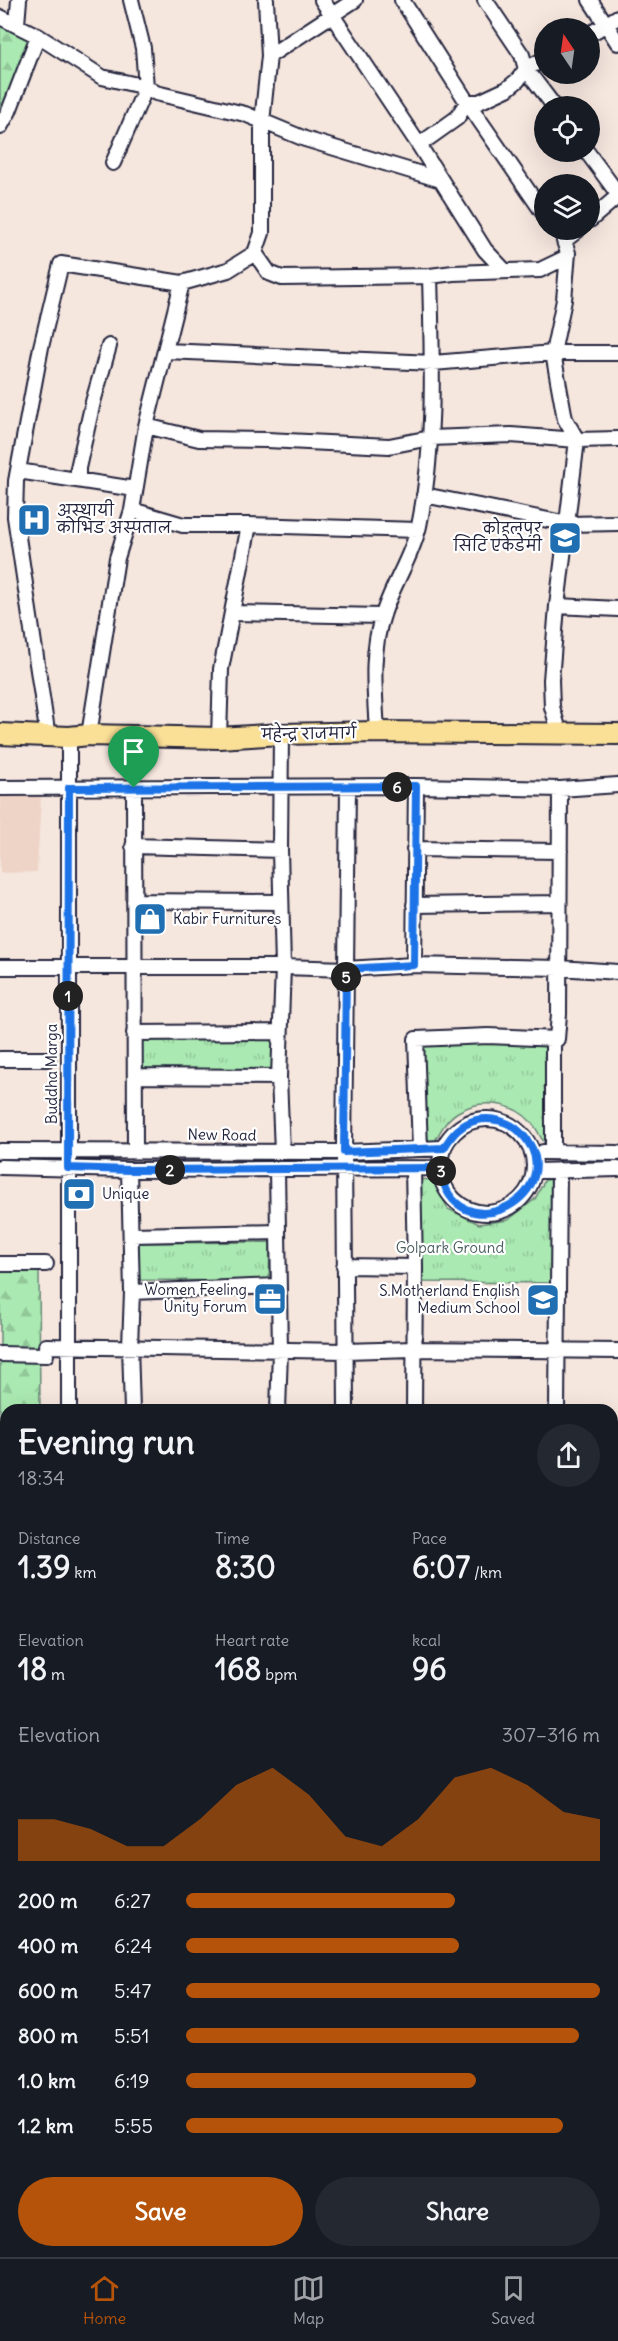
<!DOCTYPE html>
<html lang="en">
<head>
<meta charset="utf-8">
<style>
	:root { --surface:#171b24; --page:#242831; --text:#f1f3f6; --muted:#9ea1a6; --line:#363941; --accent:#b45309 }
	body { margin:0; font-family:Delius,"Playpen Sans Deva",sans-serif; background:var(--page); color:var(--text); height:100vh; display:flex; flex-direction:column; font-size:22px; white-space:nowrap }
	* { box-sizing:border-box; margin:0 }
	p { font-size:20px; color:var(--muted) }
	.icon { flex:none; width:33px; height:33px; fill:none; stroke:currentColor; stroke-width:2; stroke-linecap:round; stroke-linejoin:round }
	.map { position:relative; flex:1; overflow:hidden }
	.side { position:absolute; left:0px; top:1404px; width:618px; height:854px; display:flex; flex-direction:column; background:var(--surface); border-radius:18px 18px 0 0; box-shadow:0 6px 24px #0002 }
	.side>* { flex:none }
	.needle { width:39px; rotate:347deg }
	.tools { position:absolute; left:534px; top:18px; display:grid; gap:12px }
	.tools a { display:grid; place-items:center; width:66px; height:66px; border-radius:50%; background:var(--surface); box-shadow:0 6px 24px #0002; font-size:30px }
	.pin { position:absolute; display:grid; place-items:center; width:51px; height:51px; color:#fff; margin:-62px -26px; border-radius:50% 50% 50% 0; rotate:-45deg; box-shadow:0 0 6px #0007 }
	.pin .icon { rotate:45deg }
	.km { position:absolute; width:30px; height:30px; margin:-15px; border-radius:50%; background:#222; color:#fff; font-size:16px; line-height:30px; text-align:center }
	.round { display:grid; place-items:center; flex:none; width:63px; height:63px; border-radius:32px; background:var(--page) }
	.overview { display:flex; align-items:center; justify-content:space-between; height:102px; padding:0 18px }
	h1 { font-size:33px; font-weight:700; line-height:45px }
	.figures { display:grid; grid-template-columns:repeat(3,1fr); gap:9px; height:102px; padding:6px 18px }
	.figures div { display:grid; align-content:center }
	.figures b { font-size:30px; font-weight:700 }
	.figures small { font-size:16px; font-weight:400 }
	.figures p { font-size:16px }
	.chart { height:168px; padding:12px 18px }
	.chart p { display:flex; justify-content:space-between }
	.chart svg { width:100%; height:108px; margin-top:6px; fill:var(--accent); opacity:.7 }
	.primary-button { display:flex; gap:12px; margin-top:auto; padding:12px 18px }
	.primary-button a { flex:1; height:69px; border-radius:36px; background:var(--accent); color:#fff; font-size:24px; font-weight:700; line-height:69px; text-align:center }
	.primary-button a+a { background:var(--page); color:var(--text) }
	ul { padding:0 18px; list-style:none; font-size:20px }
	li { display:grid; grid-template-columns:96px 72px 1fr; align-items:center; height:45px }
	li i { height:15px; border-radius:8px; background:var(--accent) }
	.tab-bar { display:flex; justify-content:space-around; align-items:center; height:84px; border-top:2px solid var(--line); background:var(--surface); font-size:16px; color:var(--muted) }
	.tab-bar a { display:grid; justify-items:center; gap:3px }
	.tab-bar .on { color:var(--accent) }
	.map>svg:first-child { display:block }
</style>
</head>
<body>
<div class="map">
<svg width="618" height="2257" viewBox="0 0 618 2257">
	<defs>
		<pattern id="forest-firs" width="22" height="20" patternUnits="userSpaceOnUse" patternTransform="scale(1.5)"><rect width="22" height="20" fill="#aae9b1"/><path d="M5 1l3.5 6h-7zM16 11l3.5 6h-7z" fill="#92c899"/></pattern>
		<pattern id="park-tufts" width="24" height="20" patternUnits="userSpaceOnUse" patternTransform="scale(1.5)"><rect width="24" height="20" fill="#aae9b1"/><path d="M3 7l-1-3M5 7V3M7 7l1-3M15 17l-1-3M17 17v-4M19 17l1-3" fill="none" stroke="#92c899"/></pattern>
	</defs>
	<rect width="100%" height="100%" fill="#f5e6de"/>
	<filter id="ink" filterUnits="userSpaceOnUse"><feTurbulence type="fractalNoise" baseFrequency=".0167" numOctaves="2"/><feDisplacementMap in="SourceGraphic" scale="12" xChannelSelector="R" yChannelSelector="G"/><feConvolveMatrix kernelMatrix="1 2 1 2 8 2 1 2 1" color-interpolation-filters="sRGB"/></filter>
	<g filter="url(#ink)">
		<!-- built -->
		<path fill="#eed4c7" d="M0,795H41L37,872L0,873Z"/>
		<!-- forest -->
		<path fill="url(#forest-firs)" stroke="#668676" stroke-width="1.5" d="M0,17L38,36L0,127Z
			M0,1272H39L40,1410H6V1513H0Z"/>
		<!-- park -->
		<path fill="url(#park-tufts)" stroke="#668676" stroke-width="1.5" d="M137,1035H273L272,1074L138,1073Z
			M550,1043V1148C540,1141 539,1130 531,1122C513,1102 481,1098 458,1112C446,1119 439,1133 433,1145H420L422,1045Z
			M416,1179L433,1180L448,1209L479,1224L508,1220L535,1199L545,1180L556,1179L558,1283L415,1282Z
			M270,1242L269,1281L138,1280L139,1243Z"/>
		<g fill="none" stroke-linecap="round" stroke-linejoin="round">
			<defs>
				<path id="minor" d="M322,0L419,145L485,250L504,270
					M402,0L467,102L544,214
					M485,0L522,55L526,69L554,106
					M590,0L618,43
					M0,17L38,36L9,111L0,127
					M17,24L19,0
					M590,34L618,17
					M38,36L102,77L146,87L156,93L245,114L305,139L441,180
					M269,56L355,0
					M419,145L457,118L467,102H479L507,89L518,80L526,69L544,59
					M587,152L618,194
					M113,163L146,87L143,48L131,0
					M590,220L618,196
					M255,253L269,273L282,278L430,276L453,273L540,270L567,257
					M166,351L433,363L553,353H618
					M146,426L199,439L267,440L389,446L430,438L511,435L577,440L618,439
					M18,471L135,489
					M78,479V468L93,402L109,346
					M424,495L568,524L618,523
					M132,510L183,525H249L418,530
					M557,606L618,609
					M233,613L382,616
					M377,732C375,694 370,652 383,615C392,585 412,557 419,526C436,443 432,360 430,276
					M281,734L280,850L283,967L279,1077L282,1152
					M560,734L552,707L551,680L557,606L577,440L565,419L553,353L564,300L568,253L564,241L578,230
					M89,735L117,558L132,510L146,426L182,283
					M48,737L15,517L16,481L41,347L61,264L182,283L228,270L255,253L262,233V122L269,56L266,0
					M219,738L221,669L249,525
					M0,788L416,786L560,789L618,785
					M134,788L135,1151
					M133,846L280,850
					M414,849L560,851
					M134,901L281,902
					M414,905L559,903
					M414,965L416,786
					M0,967H283L346,969L414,965L559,968L618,972
					M134,1033L280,1032
					M0,1059H48
					M135,1076L279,1077
					M440 1166a47 47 0 1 1 94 0a47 47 0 1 1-94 0Z
					M420,1149L416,1039L488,1036L557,1039
					M0,1151L344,1152L444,1148
					M553,1151V1042L557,1039L559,1014L560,789
					M543,1152L618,1153
					M0,1167L129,1170L440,1168
					M413,1169L415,1267L414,1410
					M129,1170L132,1292L130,1346L132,1410
					M277,1170L280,1351L278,1410
					M534,1171L618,1169
					M131,1235L278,1232
					M0,1264H46
					M344,1266L415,1267
					M132,1292L277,1286
					M46,1346L345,1351L414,1349L618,1351
					M0,1354L46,1355
					M69,1410V737
					M346,1410L344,1152L348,787
					M557,1410L559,1170
					M0,1527H6
					M612,1527H618
					M612,1560H618
					M612,1600H618
					M2,1728L6,1597
					M612,1730L618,1704
					M612,1807L618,1809
					M0,1843L6,1848
					M0,1907L6,1889
					M0,2062L6,2059
					M0,2074L6,2077
					M612,2094L618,2051
					M612,2201L618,2199
					M559,2252V2257
					M188,2257L191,2252
					M322,2257L324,2252
					M519,2257L530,2252"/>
				<path id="highway" d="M0,734L69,737L89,735L219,738L281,734L377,732L618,734"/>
			</defs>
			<!-- minor casing -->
			<use href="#minor" stroke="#22223b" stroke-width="18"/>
			<!-- highway casing -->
			<use href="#highway" stroke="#22223b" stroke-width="24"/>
			<!-- minor -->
			<use href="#minor" stroke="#fff" stroke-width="14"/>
			<!-- highway -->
			<use href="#highway" stroke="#fadf96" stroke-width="20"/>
		</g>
	</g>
	<g fill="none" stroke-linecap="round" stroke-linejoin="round" filter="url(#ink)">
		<defs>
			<path id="route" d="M416,786L414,965L346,969L344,1152L444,1148C452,1134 461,1124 477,1120C492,1117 509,1121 520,1132C579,1191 454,1260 440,1168L129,1170L68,1168L69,788Z"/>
		</defs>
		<!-- route casing -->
		<use href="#route" stroke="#fff" stroke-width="12"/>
		<!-- route -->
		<use href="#route" stroke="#1a73e8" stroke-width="8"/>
	</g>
	<!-- icons -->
	<defs>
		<symbol id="hospital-square" viewBox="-11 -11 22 22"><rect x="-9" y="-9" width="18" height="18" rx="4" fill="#1f6fb2" stroke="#fff"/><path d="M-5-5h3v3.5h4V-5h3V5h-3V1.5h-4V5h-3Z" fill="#fff"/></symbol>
		<symbol id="school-square" viewBox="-11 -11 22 22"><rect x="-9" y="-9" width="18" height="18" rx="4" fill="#1f6fb2" stroke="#fff"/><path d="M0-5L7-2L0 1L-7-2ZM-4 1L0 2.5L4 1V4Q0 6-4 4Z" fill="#fff"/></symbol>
		<symbol id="shop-square" viewBox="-11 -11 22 22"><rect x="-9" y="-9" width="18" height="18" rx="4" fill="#1f6fb2" stroke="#fff"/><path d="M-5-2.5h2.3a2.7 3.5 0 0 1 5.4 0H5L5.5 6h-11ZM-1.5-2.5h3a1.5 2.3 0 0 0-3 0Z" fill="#fff"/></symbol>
		<symbol id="bank-square" viewBox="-11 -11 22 22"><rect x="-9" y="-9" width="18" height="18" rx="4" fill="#1f6fb2" stroke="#fff"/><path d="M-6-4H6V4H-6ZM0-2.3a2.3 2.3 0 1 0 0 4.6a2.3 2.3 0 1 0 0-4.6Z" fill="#fff"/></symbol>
		<symbol id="office-square" viewBox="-11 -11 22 22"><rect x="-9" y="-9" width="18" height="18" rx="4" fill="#1f6fb2" stroke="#fff"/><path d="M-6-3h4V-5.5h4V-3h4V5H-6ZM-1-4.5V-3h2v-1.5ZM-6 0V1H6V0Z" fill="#fff"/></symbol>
	</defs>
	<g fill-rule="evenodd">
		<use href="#hospital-square" x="15" y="501" width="38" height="38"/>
		<use href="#school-square" x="546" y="519" width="38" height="38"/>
		<use href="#shop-square" x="131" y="900" width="38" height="38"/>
		<use href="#bank-square" x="60" y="1175" width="38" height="38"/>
		<use href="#office-square" x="251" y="1280" width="38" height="38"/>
		<use href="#school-square" x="524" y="1281" width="38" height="38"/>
	</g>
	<g text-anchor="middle" stroke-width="4.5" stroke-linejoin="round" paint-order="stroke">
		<!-- poi labels -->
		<g font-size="15" fill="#22223b" stroke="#fff" text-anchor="start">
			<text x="57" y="516">अस्थायी<tspan x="57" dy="17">कोभिड अस्पताल</tspan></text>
			<text x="542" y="534" text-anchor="end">कोहलपुर<tspan x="542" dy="17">सिटि एकेडेमी</tspan></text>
			<text x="173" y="924">Kabir Furnitures</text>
			<text x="102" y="1199">Unique</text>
			<text x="247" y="1295" text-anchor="end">Women Feeling<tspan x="247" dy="17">Unity Forum</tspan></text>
			<text x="520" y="1296" text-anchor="end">S.Motherland English<tspan x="520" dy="17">Medium School</tspan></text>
		</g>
		<!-- street labels -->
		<g font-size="15" fill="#22223b" stroke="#fff">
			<text transform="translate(309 734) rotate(-1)" y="5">महेन्द्र राजमार्ग</text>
			<text transform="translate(52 1074) rotate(-90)" y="5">Buddha Marga</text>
			<text transform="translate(222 1135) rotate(1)" y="5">New Road</text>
		</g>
		<!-- park labels -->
		<g font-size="15" fill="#4b5e5e" stroke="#fff">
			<text x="450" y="1253">Golpark Ground</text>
		</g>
	</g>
</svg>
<div class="tools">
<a><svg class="needle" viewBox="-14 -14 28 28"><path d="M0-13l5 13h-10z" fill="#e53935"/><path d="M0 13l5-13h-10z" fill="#9ea1a6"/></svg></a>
<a><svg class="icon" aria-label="locate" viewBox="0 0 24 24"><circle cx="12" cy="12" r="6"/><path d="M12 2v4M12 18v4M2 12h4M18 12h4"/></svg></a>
<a><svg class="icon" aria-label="layers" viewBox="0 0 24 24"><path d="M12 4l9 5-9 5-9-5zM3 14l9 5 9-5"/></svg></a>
</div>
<div class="pin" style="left:134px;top:788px;background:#1e9e55"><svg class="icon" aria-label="arrive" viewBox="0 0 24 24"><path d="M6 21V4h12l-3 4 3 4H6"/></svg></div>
<b class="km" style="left:68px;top:996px">1</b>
<b class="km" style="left:170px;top:1170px">2</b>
<b class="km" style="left:441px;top:1171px">3</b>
<b class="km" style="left:346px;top:977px">5</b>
<b class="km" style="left:397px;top:787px">6</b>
<section class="side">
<div class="overview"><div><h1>Evening run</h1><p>18:34</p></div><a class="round"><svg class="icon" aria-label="share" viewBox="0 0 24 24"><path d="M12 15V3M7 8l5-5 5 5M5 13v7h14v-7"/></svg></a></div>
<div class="figures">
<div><p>Distance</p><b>1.39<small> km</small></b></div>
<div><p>Time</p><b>8:30</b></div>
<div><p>Pace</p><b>6:07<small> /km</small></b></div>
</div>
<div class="figures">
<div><p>Elevation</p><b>18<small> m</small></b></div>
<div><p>Heart rate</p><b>168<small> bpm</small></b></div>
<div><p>kcal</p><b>96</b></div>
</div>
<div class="chart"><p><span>Elevation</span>307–316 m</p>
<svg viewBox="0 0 160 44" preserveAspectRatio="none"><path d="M0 44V27L10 27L20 31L30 38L40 38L50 27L60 13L70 6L80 17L90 34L100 38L110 27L120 10L130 6L140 13L150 24L160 27V44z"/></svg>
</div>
<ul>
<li><b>200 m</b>6:27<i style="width:65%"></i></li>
<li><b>400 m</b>6:24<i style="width:66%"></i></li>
<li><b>600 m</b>5:47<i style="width:100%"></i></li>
<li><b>800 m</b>5:51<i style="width:95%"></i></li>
<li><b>1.0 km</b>6:19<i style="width:70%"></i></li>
<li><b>1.2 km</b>5:55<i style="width:91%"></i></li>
</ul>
<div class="primary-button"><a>Save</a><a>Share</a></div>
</section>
</div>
<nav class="tab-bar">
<a class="on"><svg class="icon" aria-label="home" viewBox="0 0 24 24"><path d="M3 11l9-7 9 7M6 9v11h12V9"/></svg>Home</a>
<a><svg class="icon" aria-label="map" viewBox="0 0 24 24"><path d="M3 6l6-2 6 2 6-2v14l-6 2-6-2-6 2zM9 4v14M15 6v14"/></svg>Map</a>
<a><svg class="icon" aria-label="saved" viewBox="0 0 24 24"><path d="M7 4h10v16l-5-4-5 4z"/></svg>Saved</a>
</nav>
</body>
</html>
